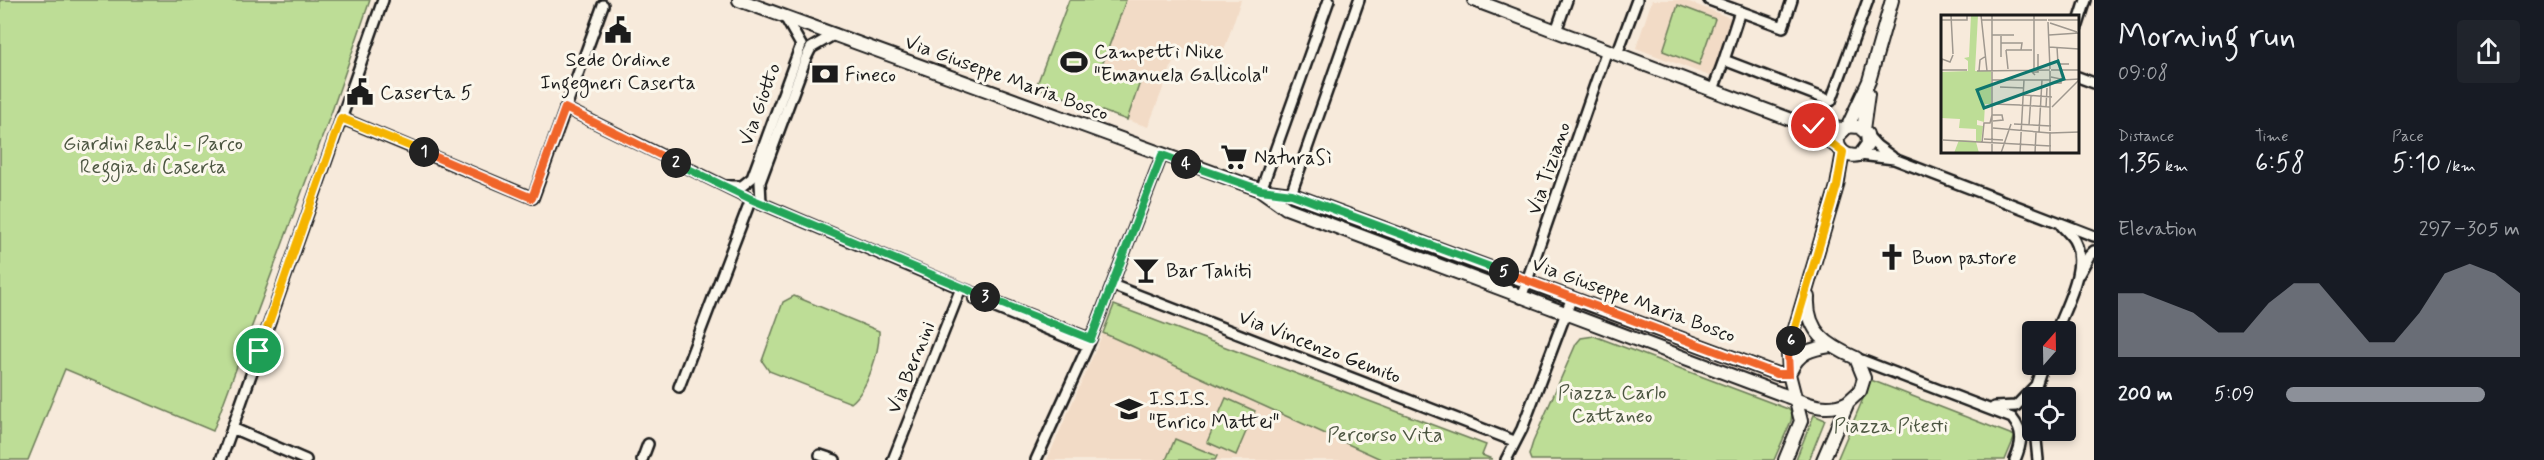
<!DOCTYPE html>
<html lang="en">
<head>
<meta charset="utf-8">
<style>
	:root { --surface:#171b24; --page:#20242c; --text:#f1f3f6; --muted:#9ea1a6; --accent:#8c9099 }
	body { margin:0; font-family:Mynerve,sans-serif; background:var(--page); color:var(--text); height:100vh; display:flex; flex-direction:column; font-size:22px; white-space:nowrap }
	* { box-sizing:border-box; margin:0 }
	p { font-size:20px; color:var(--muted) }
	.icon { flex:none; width:33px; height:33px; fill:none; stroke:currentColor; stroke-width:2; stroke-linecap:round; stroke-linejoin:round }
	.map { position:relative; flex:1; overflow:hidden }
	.sheet { display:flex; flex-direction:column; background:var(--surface); width:450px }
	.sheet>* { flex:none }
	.needle { width:39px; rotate:20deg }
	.tools { position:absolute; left:2022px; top:321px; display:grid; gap:12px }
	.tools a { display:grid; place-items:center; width:54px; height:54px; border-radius:6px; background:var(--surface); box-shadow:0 3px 9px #0003; font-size:30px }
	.pin { position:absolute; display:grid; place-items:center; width:51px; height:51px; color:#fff; margin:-26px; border:3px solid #fff; border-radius:50%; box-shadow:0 2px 6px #0007 }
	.km { position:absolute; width:30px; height:30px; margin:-15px; border-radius:50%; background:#222; color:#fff; font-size:16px; line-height:30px; text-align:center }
	.round { display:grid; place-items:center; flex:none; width:63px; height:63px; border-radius:6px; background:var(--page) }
	.head { display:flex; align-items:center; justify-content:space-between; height:102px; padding:0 24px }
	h1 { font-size:33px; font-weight:600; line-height:45px }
	.figures { display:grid; grid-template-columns:repeat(3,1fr); gap:9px; height:102px; padding:6px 24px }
	.figures div { display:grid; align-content:center }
	.figures b { font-size:26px; font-weight:600 }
	.figures small { font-size:16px; font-weight:400 }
	.figures p { font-size:16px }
	.chart { height:168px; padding:12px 24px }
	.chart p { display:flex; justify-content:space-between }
	.chart svg { width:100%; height:108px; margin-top:6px; fill:var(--accent); opacity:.7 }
	ul { padding:0 24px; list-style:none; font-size:20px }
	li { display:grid; grid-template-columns:96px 72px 1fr; align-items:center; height:45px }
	li i { height:15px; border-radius:8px; background:var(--accent) }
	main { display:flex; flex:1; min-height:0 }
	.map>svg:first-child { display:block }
</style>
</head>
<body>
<main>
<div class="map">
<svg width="2094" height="460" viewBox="0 0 2094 460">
	<rect width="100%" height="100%" fill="#f7eadb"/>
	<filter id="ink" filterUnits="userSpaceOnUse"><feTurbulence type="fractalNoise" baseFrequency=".0167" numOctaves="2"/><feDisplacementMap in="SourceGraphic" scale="12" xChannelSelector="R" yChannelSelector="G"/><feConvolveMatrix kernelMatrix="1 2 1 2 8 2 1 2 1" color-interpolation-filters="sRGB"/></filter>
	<g filter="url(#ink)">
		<!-- built -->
		<path fill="#f2dbc6" d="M1126,0H1241L1220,62L1179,47L1148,127L1127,120L1140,82L1101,68Z
			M1652,0H1684L1736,20L1717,79L1636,48Z
			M1103,333L1383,460H1047Z"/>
		<!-- green -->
		<path fill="#bddd96" stroke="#6c7c59" stroke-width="1.5" d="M0,0H370L333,108L213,431L65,369L28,460H0Z
			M1069,0H1126L1101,68L1140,82L1127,120L1036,87Z
			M1678,5L1715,19L1699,65L1663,51Z
			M794,296L879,331C880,351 867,391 851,403L769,371L762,361L783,302Z
			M1114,305L1486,445L1482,455L1492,459L1383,460L1103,333Z
			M1594,336L1788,409L1792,413L1791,421L1774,460H1531L1529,455L1533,442L1576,344L1581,338Z
			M1871,380L2015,436L2005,460H1837Z
			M1226,398L1255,411L1236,455L1207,442Z
			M1814,415L1825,420L1809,460L1796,459Z
			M1175,439L1217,456L1215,460H1166Z"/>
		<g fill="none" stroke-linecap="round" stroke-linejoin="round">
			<defs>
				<path id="street" d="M1709,0L1783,27L1792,0
					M2078,25L2086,0
					M1556,31L1567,0
					M1617,54L1637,0
					M1724,60L1740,11
					M2078,77L2094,83
					M1713,90L1724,60L1831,101L1868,0
					M565,108L751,199L961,288L1091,339
					M341,118L533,198L603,5
					M1867,135L1877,146L1892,157
					M1860,155L1894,159L2094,236
					M726,186H742L752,178L801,45L785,17
					M1261,190L1329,0
					M1291,194L1359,0
					M761,203L760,182L806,58L811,48L835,34
					M2079,274L2089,256L2094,251
					M1112,285L1514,441
					M1521,298L1607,50
					M974,299L1088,346
					M2056,332C2065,306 2089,267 2074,240C2071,235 2066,230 2062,226
					M1856,358L2012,418C2024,433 2022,443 2015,460
					M679,387L751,199
					M2035,398L2036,385L2043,364
					M1994,407L2016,406L2036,385
					M232,428L306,460
					M2035,430L2038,460
					M820,455L835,460
					M221,460L383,0
					M642,460L648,444
					M893,460L961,288
					M1036,460L1091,339L1162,155
					M1506,460L1522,429L1572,297"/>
				<path id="secondary" d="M739,0L1261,190L1291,194L1777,374H1789
					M1474,0L1808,126L1843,129
					M1808,126L1840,149
					M1848,126L1859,127L1867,134L1868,144L1860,155C1846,158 1836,150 1838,136L1848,126L1869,81L1892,0
					M1863,130L1868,94
					M1262,191L1286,208L1781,394C1804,402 1825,414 1848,402
					M1808,297C1806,332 1828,346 1856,358L1864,378L1860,391L1848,402L1823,460
					M1791,370C1799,352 1811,349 1830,346
					M1785,460L1801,421L1789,374L1788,352L1837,186L1843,152"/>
			</defs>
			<!-- street casing -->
			<use href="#street" stroke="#1c1c1c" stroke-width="14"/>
			<!-- secondary casing -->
			<use href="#secondary" stroke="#1c1c1c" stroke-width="16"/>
			<!-- street -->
			<use href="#street" stroke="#fbf7ec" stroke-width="9"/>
			<!-- secondary -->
			<use href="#secondary" stroke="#fbf7ec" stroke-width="12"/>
		</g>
	</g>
	<g fill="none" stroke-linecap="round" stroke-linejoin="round" filter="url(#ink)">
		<defs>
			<path id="split-1" d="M259,351L341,118L424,152"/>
			<path id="split-2" d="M424,152L532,198L565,108L676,163"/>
			<path id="split-3" d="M676,163L751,199L985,297"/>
			<path id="split-4" d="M985,297L1091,339L1162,155L1186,164"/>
			<path id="split-5" d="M1186,164L1261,190L1292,194L1504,272"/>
			<path id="split-6" d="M1504,272L1777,374H1789L1788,352L1791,341"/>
			<path id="split-7" d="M1791,341L1837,186L1843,152L1808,126H1814"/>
		</defs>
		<!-- split-1 casing -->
		<use href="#split-1" stroke="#fff" stroke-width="12"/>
		<!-- split-2 casing -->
		<use href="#split-2" stroke="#fff" stroke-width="12"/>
		<!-- split-3 casing -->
		<use href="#split-3" stroke="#fff" stroke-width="12"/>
		<!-- split-4 casing -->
		<use href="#split-4" stroke="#fff" stroke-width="12"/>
		<!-- split-5 casing -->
		<use href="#split-5" stroke="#fff" stroke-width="12"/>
		<!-- split-6 casing -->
		<use href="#split-6" stroke="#fff" stroke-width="12"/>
		<!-- split-7 casing -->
		<use href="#split-7" stroke="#fff" stroke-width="12"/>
		<!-- split-1 -->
		<use href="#split-1" stroke="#f5b400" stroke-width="8"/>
		<!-- split-2 -->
		<use href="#split-2" stroke="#f0652b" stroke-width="8"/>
		<!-- split-3 -->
		<use href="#split-3" stroke="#22a559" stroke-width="8"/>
		<!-- split-4 -->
		<use href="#split-4" stroke="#22a559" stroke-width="8"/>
		<!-- split-5 -->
		<use href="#split-5" stroke="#22a559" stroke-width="8"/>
		<!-- split-6 -->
		<use href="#split-6" stroke="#f0652b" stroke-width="8"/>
		<!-- split-7 -->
		<use href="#split-7" stroke="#f5b400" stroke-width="8"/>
	</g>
	<!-- icons -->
	<defs>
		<symbol id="civic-bare" viewBox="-9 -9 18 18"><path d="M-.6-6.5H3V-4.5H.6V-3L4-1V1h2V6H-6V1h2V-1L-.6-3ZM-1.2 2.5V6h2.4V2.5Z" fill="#1c1c1c" stroke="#fbf7ec" stroke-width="2.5" paint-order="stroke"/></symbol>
		<symbol id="stadium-bare" viewBox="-9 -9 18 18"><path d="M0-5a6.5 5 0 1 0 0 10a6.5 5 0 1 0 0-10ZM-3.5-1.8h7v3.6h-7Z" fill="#1c1c1c" stroke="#fbf7ec" stroke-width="2.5" paint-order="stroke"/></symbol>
		<symbol id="bank-bare" viewBox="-9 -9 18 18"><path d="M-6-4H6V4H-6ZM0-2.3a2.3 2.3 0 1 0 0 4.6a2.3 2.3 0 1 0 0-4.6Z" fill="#1c1c1c" stroke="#fbf7ec" stroke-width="2.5" paint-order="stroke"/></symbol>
		<symbol id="supermarket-bare" viewBox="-9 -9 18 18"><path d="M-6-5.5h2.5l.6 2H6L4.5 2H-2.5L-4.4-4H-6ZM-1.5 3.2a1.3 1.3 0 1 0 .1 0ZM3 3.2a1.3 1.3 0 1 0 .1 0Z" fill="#1c1c1c" stroke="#fbf7ec" stroke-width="2.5" paint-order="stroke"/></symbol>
		<symbol id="church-bare" viewBox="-9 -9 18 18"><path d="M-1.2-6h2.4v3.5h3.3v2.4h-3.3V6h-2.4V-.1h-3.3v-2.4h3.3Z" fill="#1c1c1c" stroke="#fbf7ec" stroke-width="2.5" paint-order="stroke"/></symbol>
		<symbol id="bar-bare" viewBox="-9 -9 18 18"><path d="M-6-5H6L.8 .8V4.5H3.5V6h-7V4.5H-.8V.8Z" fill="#1c1c1c" stroke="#fbf7ec" stroke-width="2.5" paint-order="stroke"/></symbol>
		<symbol id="school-bare" viewBox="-9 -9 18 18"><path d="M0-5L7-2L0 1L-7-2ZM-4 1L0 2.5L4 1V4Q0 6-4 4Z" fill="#1c1c1c" stroke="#fbf7ec" stroke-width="2.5" paint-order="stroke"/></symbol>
	</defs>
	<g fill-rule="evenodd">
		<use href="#civic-bare" x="599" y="11" width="38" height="38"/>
		<use href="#stadium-bare" x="1055" y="43" width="38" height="38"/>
		<use href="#bank-bare" x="806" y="55" width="38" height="38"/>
		<use href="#civic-bare" x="341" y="73" width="38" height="38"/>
		<use href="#supermarket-bare" x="1215" y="138" width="38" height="38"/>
		<use href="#church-bare" x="1873" y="238" width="38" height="38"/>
		<use href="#bar-bare" x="1127" y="251" width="38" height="38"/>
		<use href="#school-bare" x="1110" y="390" width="38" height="38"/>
	</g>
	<g text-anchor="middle" stroke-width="6" stroke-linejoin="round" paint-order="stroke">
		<!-- poi labels -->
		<g font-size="20" fill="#1c1c1c" stroke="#fbf7ec" text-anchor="start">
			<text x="1094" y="58">Campetti Nike<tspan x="1094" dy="23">"Emanuela Gallicola"</tspan></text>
			<text x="618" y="66" text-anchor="middle">Sede Ordine<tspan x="618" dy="23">Ingegneri Caserta</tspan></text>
			<text x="845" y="81">Fineco</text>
			<text x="380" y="99">Caserta 5</text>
			<text x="1254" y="164">NaturaSì</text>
			<text x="1912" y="264">Buon pastore</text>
			<text x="1166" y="277">Bar Tahiti</text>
			<text x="1149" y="405">I.S.I.S.<tspan x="1149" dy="23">"Enrico Mattei"</tspan></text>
		</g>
		<!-- street labels -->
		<g font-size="20" fill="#1c1c1c" stroke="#fbf7ec">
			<text transform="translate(1007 77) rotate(20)" y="7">Via Giuseppe Maria Bosco</text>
			<text transform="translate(759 104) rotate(-70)" y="7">Via Giotto</text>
			<text transform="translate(1548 168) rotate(-71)" y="7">Via Tiziano</text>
			<text transform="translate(1634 299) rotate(20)" y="7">Via Giuseppe Maria Bosco</text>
			<text transform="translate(1320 346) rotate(21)" y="7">Via Vincenzo Gemito</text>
			<text transform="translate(910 367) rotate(-68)" y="7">Via Bernini</text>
		</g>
		<!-- park labels -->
		<g font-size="20" fill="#4c5641" stroke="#fbf7ec">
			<text x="153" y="150">Giardini Reali - Parco<tspan x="153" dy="23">Reggia di Caserta</tspan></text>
			<text x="1612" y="399">Piazza Carlo<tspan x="1612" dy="23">Cattaneo</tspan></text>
			<text x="1891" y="432">Piazza Pitesti</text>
			<text x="1385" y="441">Percorso Vita</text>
		</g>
	</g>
	<!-- overview -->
	<g transform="translate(1941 15)">
		<rect width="138" height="138" fill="#f7eadb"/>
		<path d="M30,0H37L34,56H50V89H44L43,107L36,105V110L42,111L40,127H35L38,138H13L18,125L35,126V114L18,113L19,104L0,103V57L27,56V46L23,43L28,42Z" fill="#bddd96"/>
		<path fill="none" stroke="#9f988f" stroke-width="1.5" d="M10,0L12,39M40,0L46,56M93,0V55M0,5H26V1M40,5H106M107,5H138M107,7L109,54M109,8L136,17M51,20H73M108,20L138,18M60,21V42M60,28H81L80,35M108,32L138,34M116,32L117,49H128M65,35H91M65,35L67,54M12,40L9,47L1,44L0,55H26M110,55H138M119,55L122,65L138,64M36,56L109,55M38,56L39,45L45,41M109,56V116M94,60L91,57H97V39M110,62L120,64V68H113M51,65H110M59,72L83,73M82,80L111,82M51,89L79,90M78,90L109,92M105,92L106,73M111,92L138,65M51,100H61L62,105L52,106M73,109L110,111M88,110L90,81M52,113L109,118M98,117L101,65M109,118L138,117M43,124L62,125M2,125L110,131M41,128L43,108H49L51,100M51,138V0M60,138L70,109M79,138L83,65M94,138L95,117M109,138V117"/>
		<path fill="#0f766e" fill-opacity="0.15" stroke="#0f766e" stroke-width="3" d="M117,46L123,64L43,93L36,75Z"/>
		<rect width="138" height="138" fill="none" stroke="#1c1c1c" stroke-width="3"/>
	</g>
</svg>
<div class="tools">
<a><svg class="needle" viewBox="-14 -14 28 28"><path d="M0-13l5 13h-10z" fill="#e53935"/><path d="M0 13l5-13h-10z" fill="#9ea1a6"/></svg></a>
<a><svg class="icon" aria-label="locate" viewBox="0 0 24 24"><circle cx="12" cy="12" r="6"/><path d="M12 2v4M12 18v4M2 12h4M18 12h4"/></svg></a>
</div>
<div class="pin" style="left:259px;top:351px;background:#1e9e55"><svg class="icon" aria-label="arrive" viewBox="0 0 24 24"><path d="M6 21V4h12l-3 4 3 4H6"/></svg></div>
<div class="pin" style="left:1814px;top:126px;background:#d93025"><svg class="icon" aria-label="check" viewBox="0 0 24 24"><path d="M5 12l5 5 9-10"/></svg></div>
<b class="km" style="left:424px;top:152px">1</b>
<b class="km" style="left:676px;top:163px">2</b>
<b class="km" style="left:985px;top:297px">3</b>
<b class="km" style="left:1186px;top:164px">4</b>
<b class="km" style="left:1504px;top:272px">5</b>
<b class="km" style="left:1791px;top:341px">6</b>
</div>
<section class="sheet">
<div class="head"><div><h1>Morning run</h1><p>09:08</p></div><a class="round"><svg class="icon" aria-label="share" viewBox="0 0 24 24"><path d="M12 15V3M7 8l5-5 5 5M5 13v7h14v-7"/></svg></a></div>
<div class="figures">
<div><p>Distance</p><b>1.35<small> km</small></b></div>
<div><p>Time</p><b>6:58</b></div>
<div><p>Pace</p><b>5:10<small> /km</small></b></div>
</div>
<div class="chart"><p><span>Elevation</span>297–305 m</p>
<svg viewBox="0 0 160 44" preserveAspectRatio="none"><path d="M0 44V18L10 18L20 22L30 26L40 34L50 34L60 22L70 14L80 14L90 26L100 38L110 38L120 26L130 10L140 6L150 10L160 18V44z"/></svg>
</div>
<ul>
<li><b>200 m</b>5:09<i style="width:85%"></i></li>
</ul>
</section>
</main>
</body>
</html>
